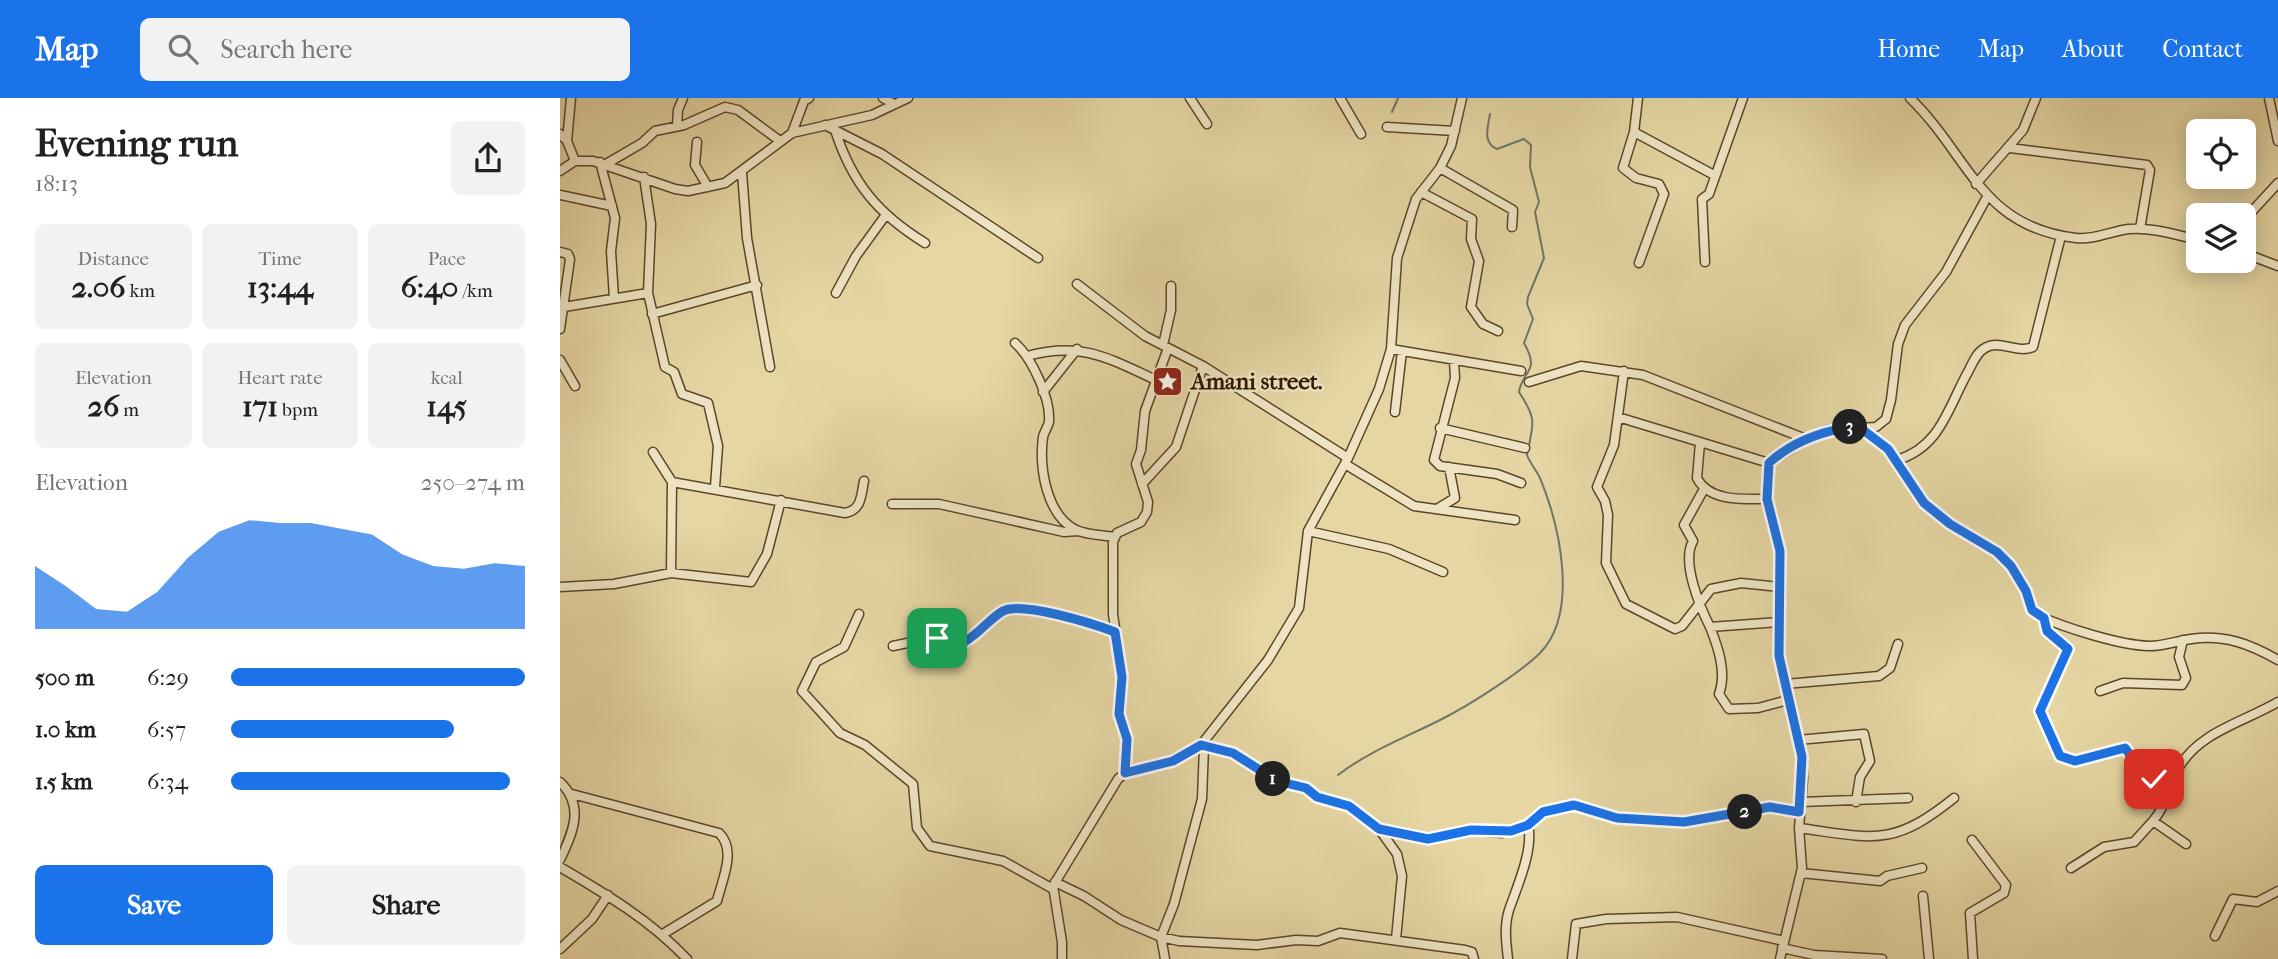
<!DOCTYPE html>
<html lang="en">
<head>
<meta charset="utf-8">
<style>
	:root { --surface:#fff; --page:#f2f2f2; --text:#202124; --muted:#757577; --accent:#1a73e8 }
	body { margin:0; font-family:"IM FELL French Canon",serif; background:var(--page); color:var(--text); height:100vh; display:flex; flex-direction:column; font-size:26px; white-space:nowrap }
	* { box-sizing:border-box; margin:0 }
	p { font-size:23px; color:var(--muted) }
	.icon { flex:none; width:38px; height:38px; fill:none; stroke:currentColor; stroke-width:2; stroke-linecap:round; stroke-linejoin:round }
	.map { position:relative; flex:1; overflow:hidden }
	.side { display:flex; flex-direction:column; background:var(--surface); width:560px }
	.side>* { flex:none }
	.tools { position:absolute; left:1626px; top:21px; display:grid; gap:14px }
	.tools a { display:grid; place-items:center; width:70px; height:70px; border-radius:10px; background:var(--surface); box-shadow:0 4px 18px #0003; font-size:35px }
	.pin { position:absolute; display:grid; place-items:center; width:60px; height:60px; color:#fff; margin:-30px; border-radius:14px; box-shadow:0 4px 10px #0006 }
	.km { position:absolute; width:35px; height:35px; margin:-18px; border-radius:50%; background:#222; color:#fff; font-size:19px; line-height:35px; text-align:center }
	.round { display:grid; place-items:center; flex:none; width:74px; height:74px; border-radius:10px; background:var(--page) }
	.headline { display:flex; align-items:center; justify-content:space-between; height:119px; padding:0 35px }
	h1 { font-size:38px; font-weight:800; line-height:52px }
	.stats { display:grid; grid-template-columns:repeat(3,1fr); gap:10px; height:119px; padding:7px 35px }
	.stats div { display:grid; align-content:center; border-radius:10px; background:var(--page); text-align:center }
	.stats b { font-size:30px; font-weight:800 }
	.stats small { font-size:19px; font-weight:400 }
	.stats p { font-size:19px }
	.chart { height:196px; padding:14px 35px }
	.chart p { display:flex; justify-content:space-between }
	.chart svg { width:100%; height:126px; margin-top:7px; fill:var(--accent); opacity:.7 }
	.cta { display:flex; gap:14px; margin-top:auto; padding:14px 35px }
	.cta a { flex:1; height:80px; border-radius:10px; background:var(--accent); color:#fff; font-size:28px; font-weight:800; line-height:80px; text-align:center }
	.cta a+a { background:var(--page); color:var(--text) }
	ul { padding:0 35px; list-style:none; font-size:23px }
	li { display:grid; grid-template-columns:112px 84px 1fr; align-items:center; height:52px }
	li i { height:18px; border-radius:9px; background:var(--accent) }
	header { display:flex; align-items:center; gap:42px; box-sizing:border-box; height:98px; padding:0 35px; background:var(--accent); color:#fff }
	header strong { font-size:33px }
	nav { display:flex; gap:38px; margin-inline-start:auto; font-size:24px }
	.search { width:490px; height:63px; background:var(--page); display:flex; align-items:center; gap:18px; box-sizing:border-box; padding:0 24px; border-radius:10px; color:var(--muted); font-size:26px }
	main { display:flex; flex:1; min-height:0 }
	.map>svg:first-child { display:block }
</style>
</head>
<body>
<header>
<strong>Map</strong>
<div class="search"><svg class="icon" aria-label="search" viewBox="0 0 24 24"><circle cx="10" cy="10" r="6"/><path d="M15 15l6 6"/></svg>Search here</div>
<nav><a>Home</a><a>Map</a><a>About</a><a>Contact</a></nav>
</header>
<main>
<section class="side">
<div class="headline"><div><h1>Evening run</h1><p>18:13</p></div><a class="round"><svg class="icon" aria-label="share" viewBox="0 0 24 24"><path d="M12 15V3M7 8l5-5 5 5M5 13v7h14v-7"/></svg></a></div>
<div class="stats">
<div><p>Distance</p><b>2.06<small> km</small></b></div>
<div><p>Time</p><b>13:44</b></div>
<div><p>Pace</p><b>6:40<small> /km</small></b></div>
</div>
<div class="stats">
<div><p>Elevation</p><b>26<small> m</small></b></div>
<div><p>Heart rate</p><b>171<small> bpm</small></b></div>
<div><p>kcal</p><b>145</b></div>
</div>
<div class="chart"><p><span>Elevation</span>250–274 m</p>
<svg viewBox="0 0 160 44" preserveAspectRatio="none"><path d="M0 44V22L10 29L20 37L30 38L40 31L50 19L60 10L70 6L80 7L90 7L100 9L110 11L120 18L130 22L140 23L150 21L160 22V44z"/></svg>
</div>
<ul>
<li><b>500 m</b>6:29<i style="width:100%"></i></li>
<li><b>1.0 km</b>6:57<i style="width:76%"></i></li>
<li><b>1.5 km</b>6:34<i style="width:95%"></i></li>
</ul>
<div class="cta"><a>Save</a><a>Share</a></div>
</section>
<div class="map">
<svg width="1718" height="861" viewBox="0 0 1718 861">
	<rect width="100%" height="100%" fill="#e5d6a3"/>
	<filter id="stains"><feTurbulence type="fractalNoise" baseFrequency=".00286" numOctaves="4"/><feColorMatrix values="0 0 0 0 .2 0 0 0 0 .09 0 0 0 0 .02 0 0 0 .5 -.17"/></filter>
	<radialGradient id="worn" r=".72"><stop offset=".6" stop-color="#630" stop-opacity="0"/><stop offset="1" stop-color="#630" stop-opacity=".3"/></radialGradient>
	<g fill="none" stroke-linecap="round" stroke-linejoin="round">
		<!-- stream -->
		<path stroke="#6e776a" stroke-width="2" d="M832,14L838,0
			M778,677C809,653 847,639 882,621C908,608 960,575 980,555C1020,514 999,426 980,380C976,372 970,365 967,357C973,325 978,323 959,294C962,272 981,275 964,245L973,221L967,206L968,199L984,160L975,114L979,104L970,69L971,47L964,41L937,51C922,45 928,29 930,16"/>
		<defs>
			<path id="minor" d="M323,0L334,6
				M630,0L647,26
				M780,0L801,36
				M1078,0L1074,34L1063,70L1076,80L1099,86L1104,96L1079,165
				M1350,0C1409,57 1420,129 1516,140C1535,142 1551,133 1569,131C1592,129 1616,137 1638,142
				M1709,0L1718,43
				M117,27L118,12L123,0
				M265,27L322,56L478,160
				M827,29L895,33
				M275,32C292,85 318,116 365,145
				M1074,34L1154,77
				M232,35L244,3L249,0
				M0,36L7,43L15,63
				M7,43L11,0
				M137,44L135,67L148,89
				M1450,50L1587,67L1590,72L1580,131
				M40,64L55,120L51,153L54,200
				M46,66L82,45L95,33L124,27L165,9L178,12L220,43
				M880,70L953,112L952,129
				M0,73L15,63H33L115,91L128,93L165,85L232,35L312,17L348,0
				M182,75L187,140L210,269
				M84,79L91,126L88,195L105,269L114,274L122,296L148,305L158,348L155,389
				M1416,86L1463,32L1476,0
				M861,94L912,121L911,141L919,163L911,209L923,226L938,233
				M0,97L52,108
				M1684,122L1718,85
				M0,154L8,156L10,161L0,231
				M1684,155L1718,168
				M1145,164L1142,101L1149,96L1183,0
				M517,186L585,238L643,268L788,360
				M276,195L296,158L325,118
				M4,209L88,195
				M92,216L197,187
				M455,245C472,260 491,301 489,324C488,329 484,334 483,339C479,369 486,417 516,432C527,437 542,437 554,439
				M603,247L611,212V188
				M831,251L961,273
				M467,258C521,243 548,260 596,282
				M0,262L15,288
				M894,263L895,280L874,362L880,368L937,376L961,385
				M1064,273L1054,347L1037,389L1045,403L1048,417L1046,465L1066,506L1115,531L1122,528L1151,491L1181,485L1220,489
				M969,284L1021,268L1083,277L1246,341
				M483,294L517,251
				M835,314L842,253
				M1058,319L1209,365
				M1298,329L1328,351L1364,405L1390,426L1437,454L1451,468L1466,493L1472,512L1479,518C1506,530 1559,547 1589,548C1604,548 1616,543 1631,541C1664,536 1690,546 1718,562
				M880,330L965,350
				M1140,345L1137,380C1149,404 1184,401 1207,401
				M93,354L112,384L285,415C302,412 301,397 304,383
				M1337,362C1381,349 1388,309 1409,272C1413,264 1417,254 1425,250C1439,241 1457,256 1473,249L1501,138
				M785,366L854,408L955,422
				M582,386L616,349L643,268
				M1144,391L1124,427L1133,443C1121,464 1140,509 1150,529L1219,524
				M332,406H379L504,434L518,433
				M877,411L895,400L889,369
				M748,433L829,451L883,474
				M111,475L112,384
				M0,489L54,486L111,475L191,484L207,456L221,402
				M299,516L284,549L256,564L242,593L280,635L305,647L353,686L357,730L370,748L443,763L493,791
				M1484,520L1487,533L1508,550L1480,613L1500,658L1515,663L1565,650L1590,682L1619,669
				M1150,529C1158,549 1167,575 1159,596L1169,611L1198,610L1228,602
				M333,548L371,540L404,544C419,536 429,521 443,513C462,503 534,526 555,534
				M1225,586L1319,578L1330,570L1338,546
				M1540,593L1563,585L1622,587L1626,580L1619,559L1623,542
				M1238,642L1304,636L1310,663L1300,679L1296,704
				M641,647L673,655L717,683L746,690L757,699L789,708L819,731L837,756L842,778L836,841
				M565,675L567,641L559,616L562,579L553,516V444L557,435L581,424L587,414L588,404L576,366L581,352L585,313L608,250
				M0,684C25,708 13,734 0,762
				M12,696L159,735C177,752 162,782 157,803L103,836
				M1240,704L1348,700
				M1239,730C1313,740 1332,750 1394,700
				M820,731L868,741L911,732L942,735L968,727
				M1412,742L1446,787L1444,795L1410,815L1413,861
				M1626,746L1593,723C1607,707 1608,687 1619,669C1641,633 1684,624 1718,604
				M0,769C46,796 90,822 127,861
				M1511,770L1544,749L1574,744L1593,723
				M1241,775L1320,783L1327,778L1362,770
				M495,784L524,798L561,822L601,839L619,843L697,847L736,842L758,843L780,835L905,852L912,854L914,861
				M1363,798L1369,861
				M1655,838L1673,801L1697,804L1718,793
				M1222,850L1254,857L1322,861
				M0,851L32,821L48,797
				M502,861V844L493,788L558,681L565,675L613,662L641,647L708,562L739,510L748,433L788,360L819,291L831,251L837,160L856,101L880,70L891,48L902,0
				M605,861L601,839L614,806L642,701L644,649
				M948,861C946,844 944,828 949,812C957,789 974,751 968,727L983,714L1014,707L1057,720L1124,724L1210,709L1239,714
				M1012,861L1016,826L1046,821L1117,819L1224,843
				M1220,861L1242,770L1239,730L1243,681L1242,659L1219,558L1220,453L1207,401L1209,365L1246,341L1268,332L1316,329L1326,321L1331,302L1338,246L1345,227L1386,174L1427,99"/>
		</defs>
		<!-- minor casing -->
		<use href="#minor" stroke="#5c4629" stroke-width="11"/>
		<!-- minor -->
		<use href="#minor" stroke="#eee4c3" stroke-width="8"/>
	</g>
	<g fill="none" stroke-linecap="round" stroke-linejoin="round">
		<defs>
			<path id="route" d="M377,540L404,544C419,536 429,521 443,513C462,503 534,526 555,534L562,579L559,616L567,641L565,675L613,663L641,647L673,655L717,683L746,690L757,699L789,708L819,731L868,741L911,732L951,733L968,727L983,714L1014,707L1057,720L1124,724L1210,709L1239,714L1242,659L1219,558L1220,453L1207,401L1209,365C1234,342 1265,332 1298,328L1328,351L1364,405L1390,426L1437,454L1451,468L1466,493L1472,512L1484,520L1487,533L1508,551L1480,613L1500,658L1515,663L1565,650L1588,681H1594"/>
		</defs>
		<!-- route casing -->
		<use href="#route" stroke="#fff" stroke-width="14"/>
		<!-- route -->
		<use href="#route" stroke="#1a73e8" stroke-width="9"/>
	</g>
	<!-- icons -->
	<defs>
		<symbol id="sight-square" viewBox="-11 -11 22 22"><rect x="-9" y="-9" width="18" height="18" rx="4" fill="#8f2418" stroke="#eee4c3"/><path d="M0-6L1.8-2.2L6-1.7L2.9 1.2L3.7 5.4L0 3.3L-3.7 5.4L-2.9 1.2L-6-1.7L-1.8-2.2Z" fill="#fff"/></symbol>
	</defs>
	<g fill-rule="evenodd">
		<use href="#sight-square" x="590" y="266" width="35" height="35"/>
	</g>
	<g text-anchor="middle" stroke-width="5" stroke-linejoin="round" paint-order="stroke">
		<!-- poi labels -->
		<g font-size="23" font-weight="bold" fill="#2e1600" stroke="#eee4c3" text-anchor="start">
			<text x="631" y="291">Amani street.</text>
		</g>
	</g>
	<rect width="100%" height="100%" filter="url(#stains)"/>
	<rect width="100%" height="100%" fill="url(#worn)"/>
</svg>
<div class="tools">
<a><svg class="icon" aria-label="locate" viewBox="0 0 24 24"><circle cx="12" cy="12" r="6"/><path d="M12 2v4M12 18v4M2 12h4M18 12h4"/></svg></a>
<a><svg class="icon" aria-label="layers" viewBox="0 0 24 24"><path d="M12 4l9 5-9 5-9-5zM3 14l9 5 9-5"/></svg></a>
</div>
<div class="pin" style="left:377px;top:540px;background:#1e9e55"><svg class="icon" aria-label="arrive" viewBox="0 0 24 24"><path d="M6 21V4h12l-3 4 3 4H6"/></svg></div>
<div class="pin" style="left:1594px;top:681px;background:#d93025"><svg class="icon" aria-label="check" viewBox="0 0 24 24"><path d="M5 12l5 5 9-10"/></svg></div>
<b class="km" style="left:713px;top:681px">1</b>
<b class="km" style="left:1185px;top:714px">2</b>
<b class="km" style="left:1290px;top:329px">3</b>
</div>
</main>
</body>
</html>
